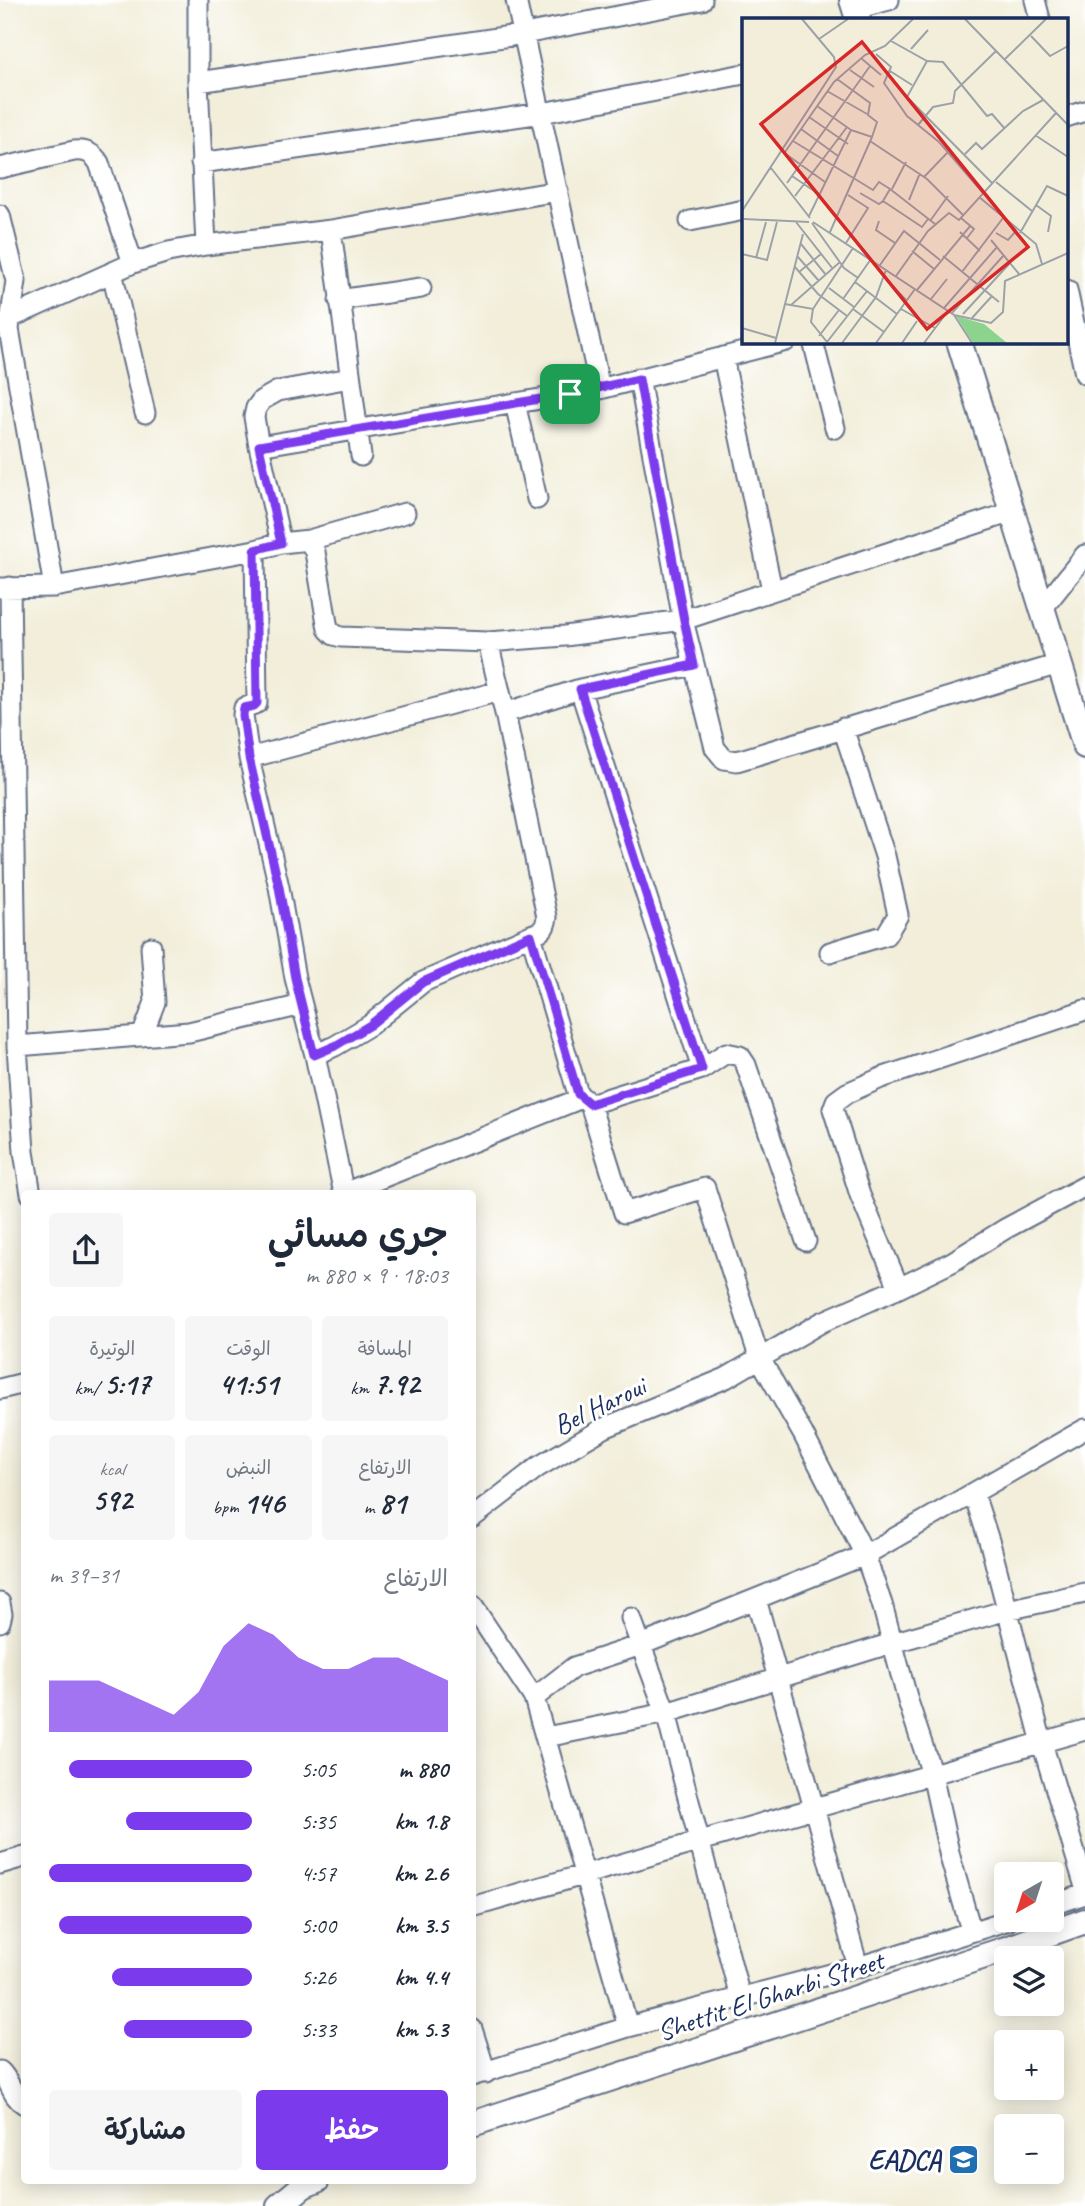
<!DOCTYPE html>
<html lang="ar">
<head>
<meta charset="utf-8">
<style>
	:root { --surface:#fff; --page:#f6f6f7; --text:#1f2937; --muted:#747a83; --accent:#7c3aed }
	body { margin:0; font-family:Caveat,"Playpen Sans Arabic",sans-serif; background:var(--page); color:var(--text); direction:rtl; height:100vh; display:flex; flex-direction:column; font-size:26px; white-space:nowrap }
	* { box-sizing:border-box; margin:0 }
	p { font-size:23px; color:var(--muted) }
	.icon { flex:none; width:38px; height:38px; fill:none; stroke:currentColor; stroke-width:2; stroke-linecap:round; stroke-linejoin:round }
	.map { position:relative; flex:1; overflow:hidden; direction:ltr }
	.sheet { position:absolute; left:21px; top:1190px; width:455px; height:994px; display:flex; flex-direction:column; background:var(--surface); border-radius:7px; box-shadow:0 4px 18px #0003; direction:rtl }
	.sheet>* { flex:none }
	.needle { width:46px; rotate:219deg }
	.tools { position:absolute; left:994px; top:1862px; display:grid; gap:14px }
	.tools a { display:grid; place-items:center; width:70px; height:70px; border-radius:7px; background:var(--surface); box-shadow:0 4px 18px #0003; font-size:35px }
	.pin { position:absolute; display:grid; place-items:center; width:60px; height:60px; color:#fff; margin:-30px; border-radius:14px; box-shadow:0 4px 10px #0006 }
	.round { display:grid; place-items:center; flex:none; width:74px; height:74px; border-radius:7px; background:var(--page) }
	.head { display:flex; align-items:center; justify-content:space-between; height:119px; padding:0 28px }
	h1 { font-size:38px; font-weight:600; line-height:52px }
	.metrics { display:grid; grid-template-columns:repeat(3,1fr); gap:10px; height:119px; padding:7px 28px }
	.metrics div { display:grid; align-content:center; border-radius:7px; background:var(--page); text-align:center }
	.metrics b { font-size:30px; font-weight:600 }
	.metrics small { font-size:19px; font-weight:400 }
	.metrics p { font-size:19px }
	.chart { height:196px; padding:14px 28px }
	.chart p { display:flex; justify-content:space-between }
	.chart svg { width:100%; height:126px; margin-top:7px; fill:var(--accent); opacity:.7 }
	.primary-button { display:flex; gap:14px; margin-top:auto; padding:14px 28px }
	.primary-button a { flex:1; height:80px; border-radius:7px; background:var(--accent); color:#fff; font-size:28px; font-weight:600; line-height:80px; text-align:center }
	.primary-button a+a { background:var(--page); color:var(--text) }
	ul { padding:0 28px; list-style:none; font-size:23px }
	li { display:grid; grid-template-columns:112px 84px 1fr; align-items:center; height:52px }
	li i { height:18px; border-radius:9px; background:var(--accent) }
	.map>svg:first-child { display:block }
</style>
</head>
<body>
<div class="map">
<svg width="1085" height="2206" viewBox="0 0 1085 2206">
	<rect width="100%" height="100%" fill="#fff"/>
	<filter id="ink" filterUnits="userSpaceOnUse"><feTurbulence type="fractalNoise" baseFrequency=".0143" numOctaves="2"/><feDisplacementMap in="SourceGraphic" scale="14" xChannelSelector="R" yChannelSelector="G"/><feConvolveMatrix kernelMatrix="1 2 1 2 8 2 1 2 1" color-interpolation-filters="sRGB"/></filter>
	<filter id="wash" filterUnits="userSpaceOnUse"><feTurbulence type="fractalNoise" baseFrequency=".00686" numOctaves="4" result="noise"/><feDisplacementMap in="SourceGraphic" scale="28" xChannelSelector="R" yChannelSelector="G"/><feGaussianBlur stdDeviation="1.57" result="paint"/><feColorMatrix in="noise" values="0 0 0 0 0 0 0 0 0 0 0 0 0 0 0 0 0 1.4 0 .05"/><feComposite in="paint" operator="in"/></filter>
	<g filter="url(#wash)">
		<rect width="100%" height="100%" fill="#f2eeda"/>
	</g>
	<g filter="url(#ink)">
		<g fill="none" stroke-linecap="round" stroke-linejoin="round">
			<defs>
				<path id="minor" d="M198,0V82L206,245
					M516,0L600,389
					M1035,0L1040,19
					M855,9L889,0
					M198,82L524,34L702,0
					M1066,117L1085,111
					M201,163L542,113L744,74
					M0,168L74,151C86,150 93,153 99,163L133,263
					M0,215L16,281L9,329L54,587
					M690,221L744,210
					M331,230L361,456
					M112,272L145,413
					M1067,290L1085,374
					M339,300L421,288
					M10,318L133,263L168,252L206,245L331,230L558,191
					M813,341L835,428
					M723,357L772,590
					M639,378L683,620L715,748L724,759L737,761L1059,664
					M515,403L537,499
					M259,446L600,389L786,341
					M309,540L405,513
					M281,543L259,446L254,417L256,408L262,400L278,391L350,378
					M255,550L257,703L244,708L243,715L249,758L279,887L295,978L315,1055L344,1194
					M10,587L17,1046L24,1152L31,1194
					M0,588L54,587L255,550L281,543L309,540L315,552L328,629L334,635L341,637L488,642L565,636L683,620L1012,512
					M1042,609L1085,555
					M488,642L505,713L547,917C545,930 542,931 531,935L578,1094L590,1104
					M580,689L694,665
					M505,713L580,689L702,1069L590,1104L624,1213L705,1188L759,1357L803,1434L865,1555L882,1604L908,1701L932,1774L950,1857L971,1930
					M249,758L500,691
					M830,952L886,935L898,915L885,856L843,728
					M142,1036L155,1002L151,947
					M17,1046L189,1032L302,1005
					M315,1055L335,1046L370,1025L423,982L531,935
					M702,1069L726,1053L740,1056L746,1065L806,1241
					M344,1193L582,1098
					M899,1288L860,1195L833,1109L836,1101L847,1093L881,1078L1085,1010
					M0,1389L24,1383
					M974,1494L991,1547L1042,1743L1085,1887
					M472,1518L538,1467L604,1428L726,1378L822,1322L899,1288L952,1262L1005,1229L1085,1186
					M756,1599L858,1967
					M0,1603L2,1614L0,1622
					M472,1605L534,1698
					M631,1618L666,1713L740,1997
					M546,1737L666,1713L892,1643L1007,1610L1085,1593
					M0,1864L24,1857
					M1052,1905L1085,1894
					M472,1907L1085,1730
					M628,2027L534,1698L574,1667L641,1645L865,1555L1085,1429
					M472,2029L486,2073
					M0,2071C11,2081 11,2096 24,2104
					M472,2076L628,2027L858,1967L1009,1920"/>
				<path id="tertiary" d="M852,0L858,19
					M959,341L1085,746
					M472,2124L1006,1949L1085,1921
					M279,2206L303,2186L317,2180"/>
			</defs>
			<!-- minor casing -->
			<use href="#minor" stroke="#667289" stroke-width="23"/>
			<!-- tertiary casing -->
			<use href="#tertiary" stroke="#667289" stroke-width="28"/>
			<!-- minor -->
			<use href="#minor" stroke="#fff" stroke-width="19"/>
			<!-- tertiary -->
			<use href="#tertiary" stroke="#fff" stroke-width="24"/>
		</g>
	</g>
	<g fill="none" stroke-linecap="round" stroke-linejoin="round" filter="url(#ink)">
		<defs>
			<path id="route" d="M639,379L684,620L694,665L580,689L702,1069L590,1104L578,1094L531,935L423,982L370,1025L335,1046L314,1055L295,978L279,887L249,758L243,715L244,708L254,706L257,703L255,550L281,543L259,446L570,394Z"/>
		</defs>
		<!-- route casing -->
		<use href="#route" stroke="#fff" stroke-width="14"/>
		<!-- route -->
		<use href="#route" stroke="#7c3aed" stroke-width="9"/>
	</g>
	<!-- icons -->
	<defs>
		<symbol id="university-square" viewBox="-11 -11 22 22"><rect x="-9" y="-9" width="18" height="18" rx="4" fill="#1f6fb2" stroke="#fff"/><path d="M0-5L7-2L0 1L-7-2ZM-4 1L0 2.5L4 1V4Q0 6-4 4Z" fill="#fff"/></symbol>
	</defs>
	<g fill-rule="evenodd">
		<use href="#university-square" x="946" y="2142" width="35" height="35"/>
	</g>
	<g text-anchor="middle" stroke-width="6" stroke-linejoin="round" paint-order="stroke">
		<!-- street labels -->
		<g font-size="28" fill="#1b2f5e" stroke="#fff">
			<text transform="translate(599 1405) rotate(-26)" y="10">Bel Haroui</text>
			<text transform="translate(770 1995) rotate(-18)" y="10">Shettit El Gharbi Street</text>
		</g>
		<!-- poi labels -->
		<g font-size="28" font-weight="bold" fill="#1b2f5e" stroke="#fff" text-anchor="end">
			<text x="941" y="2169">EADCA</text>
		</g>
	</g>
	<!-- overview -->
	<g transform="translate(742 18)">
		<rect width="326" height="326" fill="#f2eeda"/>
		<path d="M214,298L242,306L265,325H231Z" fill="#8cd48e"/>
		<path fill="none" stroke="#9ca2a8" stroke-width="2" d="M223,1L326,107M289,18L308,38L326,28M77,21L106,1M149,23L185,43L201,44L245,98L250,96L263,111M169,31L186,12M134,36L149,49L142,65L165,98L197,124L241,175M120,41L139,57M262,42L304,1M185,43L165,79L251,166M108,52L132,69M148,53L170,67M95,61L128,85L126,97L135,104L130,119L109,112M85,73L125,96M67,99L106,126M176,107L191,89L211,85L213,73L254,33M59,111L96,138M293,117L326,139M51,123L131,172L137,164L148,171L141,183L180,209L186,201M128,123L185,161L221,197M41,134L83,164M43,134L92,64L123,37L143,28L171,1M223,136L234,125L240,131L281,93L301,82M29,150L68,200M50,158L78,177M182,159L206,134M254,164L290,193M45,165L128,48M148,171L193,206M150,171L164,144M118,175L137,186L141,183M53,178L105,109M237,179L294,226L300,246M167,182L178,155M294,187L309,198L306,214M0,193L94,49L92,39L60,1M67,198L109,112L75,88M219,200L232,211L225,220M2,201L67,204M137,203L134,212L153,225M188,203L206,178M54,204L91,251M71,204L212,297L230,325M70,205L102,250L116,260M88,214L130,119M218,214L238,233M254,215L266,222L274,213M278,215L305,168L326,178M249,222L277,256M104,225L126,190L106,177M59,226L84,257M170,233L192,251M0,236L25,242L35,204M201,238L257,284M56,239L77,263M14,240L24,204M138,247L162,213L198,242M53,249L76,276L105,298M57,254L79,236M220,254L261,200M154,258L186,213L207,195L217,202L314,95M144,261L165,283M113,264L155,296M87,270L112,289M175,272L229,207M101,281L129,241M189,281L205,261M43,286L71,291L111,230M49,287L98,244M202,290L255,229M71,291L69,304L85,324M111,291L142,314M159,291L193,310M210,295L262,237M221,296L268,245M212,297L249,305L261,294L263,263L326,235M230,300L250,278M0,310L34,320M77,318L97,292M85,324L125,273M33,325L61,216M100,325L134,279L144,252M134,325L173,271M160,325L175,303M182,325L206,293"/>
		<path fill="#d62828" fill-opacity="0.15" stroke="#d62828" stroke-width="3.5" d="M120,24L286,229L185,311L19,106Z"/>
		<rect width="326" height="326" fill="none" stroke="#1b2f5e" stroke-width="3.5"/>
	</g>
</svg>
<div class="tools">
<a><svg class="needle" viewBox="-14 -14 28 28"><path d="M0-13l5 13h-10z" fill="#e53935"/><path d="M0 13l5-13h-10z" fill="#747a83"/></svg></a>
<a><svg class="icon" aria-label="layers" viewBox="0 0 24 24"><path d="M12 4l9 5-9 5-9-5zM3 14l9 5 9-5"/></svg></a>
<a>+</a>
<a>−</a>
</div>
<div class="pin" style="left:570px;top:394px;background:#1e9e55"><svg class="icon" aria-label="arrive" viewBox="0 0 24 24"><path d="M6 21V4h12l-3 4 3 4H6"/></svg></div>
<section class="sheet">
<div class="head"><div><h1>جري مسائي</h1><p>18:03 · 9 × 880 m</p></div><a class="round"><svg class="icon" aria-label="share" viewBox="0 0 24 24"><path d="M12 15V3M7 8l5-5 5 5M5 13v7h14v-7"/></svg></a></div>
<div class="metrics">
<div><p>المسافة</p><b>7.92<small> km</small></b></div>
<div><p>الوقت</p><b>41:51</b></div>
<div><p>الوتيرة</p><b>5:17<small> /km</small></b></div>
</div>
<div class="metrics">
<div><p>الارتفاع</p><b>81<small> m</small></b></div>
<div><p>النبض</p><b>146<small> bpm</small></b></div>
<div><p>kcal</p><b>592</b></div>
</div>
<div class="chart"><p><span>الارتفاع</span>31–39 m</p>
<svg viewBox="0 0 160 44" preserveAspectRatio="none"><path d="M0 44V26L10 26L20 26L30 30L40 34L50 38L60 30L70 14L80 6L90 10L100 18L110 22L120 22L130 18L140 18L150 22L160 26V44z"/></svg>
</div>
<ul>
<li><b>880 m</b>5:05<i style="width:90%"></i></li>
<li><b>1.8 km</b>5:35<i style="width:62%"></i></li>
<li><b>2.6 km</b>4:57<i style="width:100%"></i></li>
<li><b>3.5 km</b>5:00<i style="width:95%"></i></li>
<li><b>4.4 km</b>5:26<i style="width:69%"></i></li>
<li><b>5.3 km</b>5:33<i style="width:63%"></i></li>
</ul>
<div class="primary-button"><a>حفظ</a><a>مشاركة</a></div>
</section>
</div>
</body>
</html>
